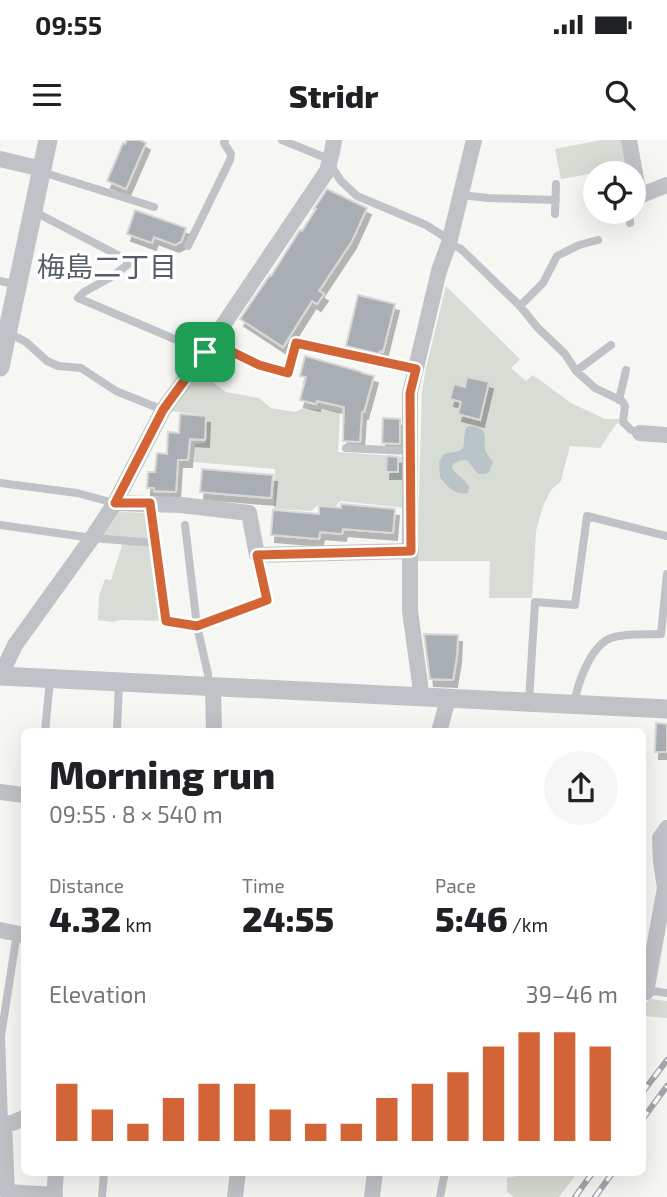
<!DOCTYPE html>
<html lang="en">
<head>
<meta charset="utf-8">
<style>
	:root { --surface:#fff; --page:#f6f6f6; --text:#202124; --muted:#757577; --accent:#d36436 }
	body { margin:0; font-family:"Exo 2","Noto Sans JP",sans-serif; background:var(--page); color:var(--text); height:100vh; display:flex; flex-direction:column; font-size:26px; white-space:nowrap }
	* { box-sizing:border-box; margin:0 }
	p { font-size:23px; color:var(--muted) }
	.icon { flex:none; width:38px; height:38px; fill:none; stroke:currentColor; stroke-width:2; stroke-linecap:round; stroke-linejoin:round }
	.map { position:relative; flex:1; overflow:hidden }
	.panel { position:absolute; left:21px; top:588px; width:625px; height:448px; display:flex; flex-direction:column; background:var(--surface); border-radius:10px; box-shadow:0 7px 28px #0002 }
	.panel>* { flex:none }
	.fabs { position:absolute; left:583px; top:21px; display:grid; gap:14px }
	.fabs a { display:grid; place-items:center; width:63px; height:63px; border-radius:50%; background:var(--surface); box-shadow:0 7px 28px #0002; font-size:35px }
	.pin { position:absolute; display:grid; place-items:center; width:60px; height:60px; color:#fff; margin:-30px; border-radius:14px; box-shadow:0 4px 10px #0006 }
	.round { display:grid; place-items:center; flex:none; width:74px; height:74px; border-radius:37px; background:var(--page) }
	.head { display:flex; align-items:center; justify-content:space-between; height:119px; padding:0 28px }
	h1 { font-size:38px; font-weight:800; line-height:52px }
	.stats { display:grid; grid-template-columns:repeat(3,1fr); gap:10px; height:119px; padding:7px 28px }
	.stats div { display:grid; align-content:center }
	.stats b { font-size:35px; font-weight:800 }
	.stats small { font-size:19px; font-weight:400 }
	.stats p { font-size:19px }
	.chart { height:196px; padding:14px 28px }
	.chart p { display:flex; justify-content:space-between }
	.chart svg { width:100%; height:126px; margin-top:7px; stroke:var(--accent); stroke-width:6 }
	.status { display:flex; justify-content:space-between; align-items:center; height:49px; padding:0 35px; background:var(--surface); direction:ltr }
	.status svg { height:19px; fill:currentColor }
	header { display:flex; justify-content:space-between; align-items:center; height:91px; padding:0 28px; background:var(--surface); font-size:32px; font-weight:800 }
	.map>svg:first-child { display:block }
</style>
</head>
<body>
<div class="status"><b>09:55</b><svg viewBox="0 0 49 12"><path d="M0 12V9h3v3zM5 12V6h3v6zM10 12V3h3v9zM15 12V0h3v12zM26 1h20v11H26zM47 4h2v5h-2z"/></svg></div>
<header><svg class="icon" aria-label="menu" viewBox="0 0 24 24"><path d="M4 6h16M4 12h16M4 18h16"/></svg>Stridr<svg class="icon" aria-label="search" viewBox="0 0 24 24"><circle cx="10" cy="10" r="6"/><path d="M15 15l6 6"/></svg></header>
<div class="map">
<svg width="667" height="1057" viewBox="0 0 667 1057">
	<defs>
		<filter id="shadow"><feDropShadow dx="4" dy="7" stdDeviation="0" flood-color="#0004"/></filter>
	</defs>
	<rect width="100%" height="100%" fill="#f6f6f3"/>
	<!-- green -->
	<path fill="#d7dcd4" d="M601,0H622L627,27L561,39L555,9Z
		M446,146L520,219L511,228L526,241L533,235L571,263L605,279H619L618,284H616L600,308L570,306L561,341L551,350L543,366L536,391L532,458H489L490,421H417L422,251L426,228Z
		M198,231L226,252L259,258L271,268L295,272L304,268L340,272L338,312L406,317V368L340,361L335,367L318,365L311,371L274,369L275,329L194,322L195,304L205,303L207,275L170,271Z
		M119,372L149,373L161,481L120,480L112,482L98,480L99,456L105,439L111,440L124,399L103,396Z
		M649,859L667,861V878L645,876L646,863Z
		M533,1033L534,1032L577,1033L559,1057H514L507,1052V1038Z"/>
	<!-- water -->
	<path fill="#bac3c8" d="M469,286C493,288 481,300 486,312C488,316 491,319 493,322L489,332L486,334H478L467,320H461L453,324L452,328C457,336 465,339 469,347L468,353C456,356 446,346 440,337L439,322L444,314C472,309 460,310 466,288Z"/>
	<!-- building -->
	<path fill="#a8aeb4" stroke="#d7d7d5" stroke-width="2" filter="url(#shadow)" d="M127,0H140L146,3L126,49L107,41L123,3L125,4Z
		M327,49L367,68L352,101L319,151L324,154L317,164L312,161L283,207L240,179L270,135L271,136L300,90L302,91L316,69H314Z
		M135,70L186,88L181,102L175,105L154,97L152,103L127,94Z
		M358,155L395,164L383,212L380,211L379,214L346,206Z
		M305,216L362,232V233L374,236L364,272H362L360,302L343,301L344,267L317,261L316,264L300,260L306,237L300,236Z
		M467,237L489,242L480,280L458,274L461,262L450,259L454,244L465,247Z
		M180,274L206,276L205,300L190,299L188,320H178L176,352L154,351V348H147L148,332H155L157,313L167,314L168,292L179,293Z
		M383,278L400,279V304L382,303Z
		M387,316L398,317V332H386Z
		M202,329L273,335L271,358L200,352Z
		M341,364L395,369L393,393L343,389L342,394L320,392L319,399L271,395L273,370L319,374V366L341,368Z
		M424,494L458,495L457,516L453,540L430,539Z
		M656,583L667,584V612H655Z"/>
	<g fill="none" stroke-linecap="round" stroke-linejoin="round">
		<!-- service -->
		<path stroke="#bfc2c6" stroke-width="8" d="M282,0L326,18L341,41L357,56L426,85L445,97L449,103L461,109L520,166L537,187L565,214L576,231L595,248L622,261L625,266L623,282L631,290L640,293
			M42,32L154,67
			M461,55L488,58L556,60
			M35,72L131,122L113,136L84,152L78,158L205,212
			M629,72L630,83
			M555,74L556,44
			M188,106L230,20L231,14L224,3L225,0
			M0,141L18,145
			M520,166L543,143L557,116L579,105L598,100
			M7,192L26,202L47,221L58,226L81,228L116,251L163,270
			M212,202L259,225L288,234L296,203L416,229
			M576,231L611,205
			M619,260L626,230
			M346,308L410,311
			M0,343L77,353L114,363
			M150,364L155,403
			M0,385L92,398L155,403L166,481L197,486L267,460L257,415
			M185,385L197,486L208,534V545
			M529,561L535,462L575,465L587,376L667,396
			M574,565C577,545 590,506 611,498C626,493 646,495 661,494L667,434
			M45,592L50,539
			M117,592L119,542
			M646,850L667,853
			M4,984L1,896L17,793
			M102,1057L104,1032
			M440,1057L445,1032"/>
		<!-- minor -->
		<path stroke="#bfc2c6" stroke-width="16" d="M629,0L639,56L667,45
			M0,19L42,29
			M640,293L667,295
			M115,363L181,365L249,373L257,415L411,411
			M4,537L6,524L15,505L92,398L115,363L163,270L205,212L327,31L332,12L334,0
			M213,547L214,592
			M421,557L420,544L410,471V253L439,131L449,103L474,0
			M439,592L448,559
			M0,652L24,655
			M0,790L24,795
			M642,852H646L665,748L661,721L660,698L667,688
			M0,984L12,983L24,978
			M4,984L7,1052L55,1055
			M54,1057L56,1032
			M235,1057L238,1032
			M372,1057L375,1032"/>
		<!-- tertiary -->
		<path stroke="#bfc2c6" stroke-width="19" d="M0,227L48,0
			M0,536L667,569"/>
		<defs>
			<path id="rail" d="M642,953L667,920
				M642,980L667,946
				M575,1057L593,1032
				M595,1057L613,1032"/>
		</defs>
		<!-- rail casing -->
		<use href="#rail" stroke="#a3a7ac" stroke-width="6"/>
		<!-- rail -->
		<use href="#rail" stroke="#fff" stroke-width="3.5" stroke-dasharray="10" stroke-linecap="butt"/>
	</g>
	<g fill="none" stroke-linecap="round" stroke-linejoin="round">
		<defs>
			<path id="route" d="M212,202L259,225L288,233L296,203L416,229L410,253L411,411L257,415L267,460L197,486L166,481L150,363H115L163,270Z"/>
		</defs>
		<!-- route casing -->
		<use href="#route" stroke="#fff" stroke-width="14"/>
		<!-- route -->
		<use href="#route" stroke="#d36436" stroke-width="9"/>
	</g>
	<g text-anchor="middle" stroke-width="7" stroke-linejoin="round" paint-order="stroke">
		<!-- neighbourhood labels -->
		<g font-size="28" fill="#555e67" stroke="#fff">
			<text x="107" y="137">梅島二丁目</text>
		</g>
	</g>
</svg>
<div class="fabs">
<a><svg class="icon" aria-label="locate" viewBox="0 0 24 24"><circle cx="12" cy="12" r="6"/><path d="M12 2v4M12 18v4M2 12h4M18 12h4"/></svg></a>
</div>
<div class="pin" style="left:205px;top:212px;background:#1e9e55"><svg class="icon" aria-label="arrive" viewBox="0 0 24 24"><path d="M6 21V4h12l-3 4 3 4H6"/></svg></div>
<section class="panel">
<div class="head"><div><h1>Morning run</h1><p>09:55 · 8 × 540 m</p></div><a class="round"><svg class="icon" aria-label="share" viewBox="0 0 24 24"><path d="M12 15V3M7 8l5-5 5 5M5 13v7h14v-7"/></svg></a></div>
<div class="stats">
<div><p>Distance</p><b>4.32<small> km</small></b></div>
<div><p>Time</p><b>24:55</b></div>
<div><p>Pace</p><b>5:46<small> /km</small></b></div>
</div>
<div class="chart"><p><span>Elevation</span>39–46 m</p>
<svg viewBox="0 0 160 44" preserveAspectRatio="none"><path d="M5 44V24M15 44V33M25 44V38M35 44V29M45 44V24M55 44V24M65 44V33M75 44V38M85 44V38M95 44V29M105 44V24M115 44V20M125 44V11M135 44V6M145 44V6M155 44V11"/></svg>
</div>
</section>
</div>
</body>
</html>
